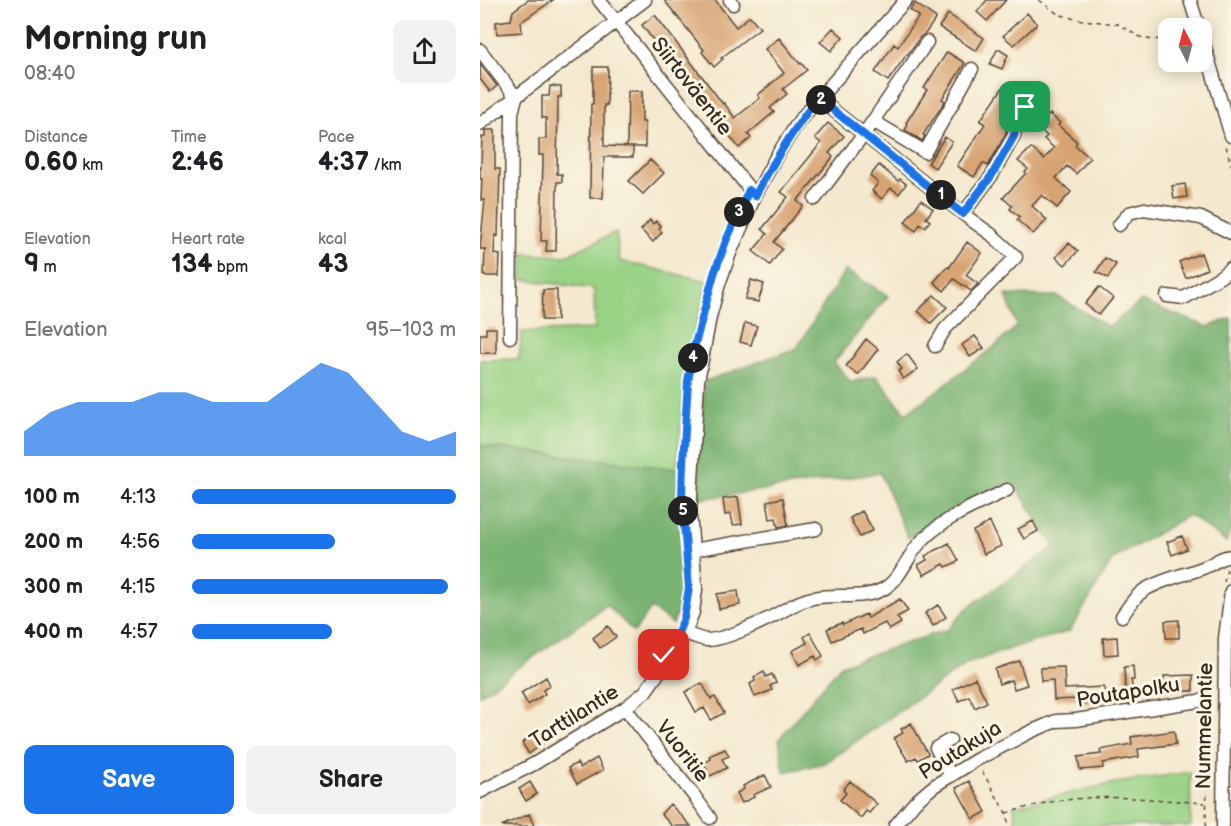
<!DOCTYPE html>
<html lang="en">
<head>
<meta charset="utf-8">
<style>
	:root { --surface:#fff; --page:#f2f2f2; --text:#202124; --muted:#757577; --accent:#1a73e8 }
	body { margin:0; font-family:"Balsamiq Sans",sans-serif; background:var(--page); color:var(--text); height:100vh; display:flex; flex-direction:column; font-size:22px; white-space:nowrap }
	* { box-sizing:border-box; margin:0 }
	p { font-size:20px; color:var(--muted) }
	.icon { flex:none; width:33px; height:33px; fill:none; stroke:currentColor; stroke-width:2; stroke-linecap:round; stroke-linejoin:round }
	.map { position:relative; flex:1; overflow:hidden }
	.side { display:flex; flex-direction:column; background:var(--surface); width:480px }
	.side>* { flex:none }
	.needle { width:39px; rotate:354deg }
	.fabs { position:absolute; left:678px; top:18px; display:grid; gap:12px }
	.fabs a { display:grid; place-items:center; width:54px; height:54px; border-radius:12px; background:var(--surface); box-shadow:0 3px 15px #0003; font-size:30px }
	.pin { position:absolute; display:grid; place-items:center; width:51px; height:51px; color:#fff; margin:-26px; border-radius:12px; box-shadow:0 3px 9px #0006 }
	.km { position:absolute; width:30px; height:30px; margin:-15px; border-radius:50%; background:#222; color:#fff; font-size:16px; line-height:30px; text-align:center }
	.round { display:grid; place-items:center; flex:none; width:63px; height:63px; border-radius:12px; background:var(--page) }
	.overview { display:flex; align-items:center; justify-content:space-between; height:102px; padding:0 24px }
	h1 { font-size:33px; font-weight:700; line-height:45px }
	.metrics { display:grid; grid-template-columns:repeat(3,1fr); gap:9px; height:102px; padding:6px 24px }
	.metrics div { display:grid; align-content:center }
	.metrics b { font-size:26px; font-weight:700 }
	.metrics small { font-size:16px; font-weight:400 }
	.metrics p { font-size:16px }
	.chart { height:168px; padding:12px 24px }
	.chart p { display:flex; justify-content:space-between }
	.chart svg { width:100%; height:108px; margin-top:6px; fill:var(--accent); opacity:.7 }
	.button { display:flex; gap:12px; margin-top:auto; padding:12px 24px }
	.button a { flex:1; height:69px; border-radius:12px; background:var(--accent); color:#fff; font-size:24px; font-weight:700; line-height:69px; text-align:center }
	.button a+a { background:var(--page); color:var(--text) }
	ul { padding:0 24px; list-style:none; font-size:20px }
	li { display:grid; grid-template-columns:96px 72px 1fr; align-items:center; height:45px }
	li i { height:15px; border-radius:8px; background:var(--accent) }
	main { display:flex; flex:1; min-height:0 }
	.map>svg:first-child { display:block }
</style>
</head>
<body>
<main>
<section class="side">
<div class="overview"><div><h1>Morning run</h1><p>08:40</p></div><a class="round"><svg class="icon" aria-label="share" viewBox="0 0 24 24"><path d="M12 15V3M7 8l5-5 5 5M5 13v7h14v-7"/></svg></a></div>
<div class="metrics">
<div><p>Distance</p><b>0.60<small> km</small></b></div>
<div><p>Time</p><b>2:46</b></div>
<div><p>Pace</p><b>4:37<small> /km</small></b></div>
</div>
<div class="metrics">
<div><p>Elevation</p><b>9<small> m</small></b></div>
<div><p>Heart rate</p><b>134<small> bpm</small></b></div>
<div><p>kcal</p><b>43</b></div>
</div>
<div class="chart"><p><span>Elevation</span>95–103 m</p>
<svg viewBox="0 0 160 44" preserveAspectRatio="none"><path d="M0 44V34L10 26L20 22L30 22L40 22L50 18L60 18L70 22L80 22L90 22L100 14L110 6L120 10L130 22L140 34L150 38L160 34V44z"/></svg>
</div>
<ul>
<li><b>100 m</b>4:13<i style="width:100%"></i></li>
<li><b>200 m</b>4:56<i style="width:54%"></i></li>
<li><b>300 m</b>4:15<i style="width:97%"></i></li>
<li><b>400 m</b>4:57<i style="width:53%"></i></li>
</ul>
<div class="button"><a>Save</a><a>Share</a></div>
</section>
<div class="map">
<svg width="751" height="826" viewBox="0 0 751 826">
	<rect width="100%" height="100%" fill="#fcf5e5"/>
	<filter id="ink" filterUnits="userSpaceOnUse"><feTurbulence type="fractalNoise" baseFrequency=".0167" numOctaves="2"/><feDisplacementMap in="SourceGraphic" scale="12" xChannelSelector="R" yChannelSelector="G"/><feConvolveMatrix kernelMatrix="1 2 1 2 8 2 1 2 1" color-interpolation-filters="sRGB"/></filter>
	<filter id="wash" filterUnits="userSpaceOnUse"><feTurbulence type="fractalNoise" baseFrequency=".008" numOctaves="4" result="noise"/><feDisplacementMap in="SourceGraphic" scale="24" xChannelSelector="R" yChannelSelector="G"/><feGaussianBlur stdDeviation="1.35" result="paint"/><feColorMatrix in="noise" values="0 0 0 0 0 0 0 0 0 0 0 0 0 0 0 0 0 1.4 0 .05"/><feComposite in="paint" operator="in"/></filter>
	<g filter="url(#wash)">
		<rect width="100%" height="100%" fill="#f4e9cf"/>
		<!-- green -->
		<path fill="#98d285" stroke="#6a7e52" stroke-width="1.5" d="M136,232L140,261L227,281L205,371L197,469L0,446V360L39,359L42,332L115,329L114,289L41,279L43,254L86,256Z
			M710,772L711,826H536L534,806L635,783Z"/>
		<!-- forest -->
		<path fill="#7ab472" stroke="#5a6f48" stroke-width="1.5" d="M365,270L408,296L354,362L371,382L396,376L426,414L514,347L537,326L526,295L577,296L629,327L661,301L728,327L751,318V528L746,542L709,515L633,559L590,631L529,649L487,664L345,763L304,772L299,739L361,665L469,629L486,609L574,547L534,483L428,538L400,473L215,500L216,470L225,381L317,348Z
			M0,446L197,469L204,591L193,624L171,608L154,632L127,605L0,695Z"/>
		<g id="blocks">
			<!-- building -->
			<path fill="#d7a372" d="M48,0H73L41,22L42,32L17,34L16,22L31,20L33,11Z
				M184,0H235L256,27L270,16L280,28L241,58L243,59L234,67L222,52L224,50Z
				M507,0H526L507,21L497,12Z
				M435,3L456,18L445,34L440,37L428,54H427L408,81L395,72L414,44L418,47L439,16L430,10Z
				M547,13L557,24L534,45L523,36Z
				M468,14L504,38L496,51L459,27Z
				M175,15L243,104L244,103L255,118L280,98L278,95L304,73L285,49L299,38L320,64L321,63L327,70L303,89L307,94L290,108L294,112L268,134L271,138L259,148L191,60L189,62L162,25Z
				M353,28L363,37L351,51L340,42Z
				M517,50H520L528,55L522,69L510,64Z
				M467,52L485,63L462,99L465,101L443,135L445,136L442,141L425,130L428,125L426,123L447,90L444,88Z
				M0,64L17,86L10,92L0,79Z
				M113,67H128L127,105H124V146L153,147V157H124L123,198H110L111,104H113Z
				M70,86L81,87V97H78L77,174H82V182H77L76,251H66L67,241H61L63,161V155H59V139H66V118H62V96H69Z
				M523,87L541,100L538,103L528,120L529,121L526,133L508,166L503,163L494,177L477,166L505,124L500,121Z
				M148,91H162V122H165V147H147Z
				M570,114L580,123L578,125L597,142L595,145L610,158L596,174L587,166L576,178L591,192L577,208L562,195L552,206L567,220L553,234L537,220L540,217L530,209L532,206L523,198L546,173L545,172L548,169L538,161L551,148L564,159L574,148L564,139L567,136L558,128Z
				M348,123L364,136L349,153L353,157L317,201L323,206L294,242L302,249L290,265L273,251L287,234L282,229L308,197L301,192L341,143L335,138Z
				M5,130H15V169H20L18,236L15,235L14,254L20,255L19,276H4L5,249H0L5,200H1L2,179H0V168H1L2,137H5Z
				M465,137L472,142L455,168L448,163Z
				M170,160L184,173L163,194L149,181Z
				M399,165L418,181L420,179L426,184L419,194L411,188L402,199L392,191L398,183L390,176Z
				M705,184L707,197L694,199L692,186Z
				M441,200L453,209L446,218L450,221L445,227L440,224L436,231L425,222Z
				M170,220L173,224L176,221L181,226L179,229L182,232L173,242L161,230Z
				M487,242L502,253L486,275L498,284L491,291L474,279L464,291L454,282L468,266L469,268Z
				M589,243L598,251L585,265L576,257Z
				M721,253L727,269L706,278L699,262Z
				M625,258L636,264L628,278L616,272Z
				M271,280L284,284L278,302L265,299Z
				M619,287L633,298L619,315L605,304Z
				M63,290H77V320H62Z
				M454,295L467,307L451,323L438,311Z
				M265,323L277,326L271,345L260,342Z
				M6,328H16V353H0V334H6Z
				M495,336L504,348L490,357L482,345Z
				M386,339L398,349L378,375L366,366Z
				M427,354L438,369L423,379L418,371L422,369L417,362Z
				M258,497L262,524L253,525L251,514L245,515L243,499Z
				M303,498L308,525L298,527L296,518L290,519L287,501Z
				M382,511L393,530L380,537L370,518Z
				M553,521L558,531L544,539L538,529Z
				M510,522L521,546L504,554L493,531Z
				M702,536L707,549L692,555L687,542Z
				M469,543L479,561L466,567L464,564L444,575L438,565L447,560L445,556Z
				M258,591L260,605L239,609L237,594Z
				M420,599L428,611L417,617L421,623L409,630L405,623L383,634L381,629L352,641L347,629L362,623L363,625L386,614L388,618Z
				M458,605L466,617L453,626L445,613Z
				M699,620V638H686L685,621Z
				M128,626L136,637L120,648L113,638Z
				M330,633L343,656L337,660L335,656L319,665L312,651L327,643L324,637Z
				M637,637L638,654L624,655L623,638Z
				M539,661L547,685L534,689L531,680L519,684L515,669Z
				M653,666L654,680H651L655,701L646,702L644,667Z
				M584,667L585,689L624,687L626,702L598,704L597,699L574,700L573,680L561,681V668Z
				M284,672L286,677L292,674L296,683L290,686L292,690L275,697L270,684L275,681L274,677Z
				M713,675V691H684V676Z
				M66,677L70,685L63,690L65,694L48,705L41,693Z
				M495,678L507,702L495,708L489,696L479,701L473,689Z
				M222,683L231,699L235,697L244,713L231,720L224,708L216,712L205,692Z
				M431,723L448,754L438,760L436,757L428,761L414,738L423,733L421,729Z
				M694,731L696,744L658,749L659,757L623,763V768L600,770L598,757L621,754L620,750L652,744L651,737Z
				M55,733L63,743L49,754L42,743Z
				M245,749L249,756L242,759L247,768L230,776L224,763L231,759L229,756Z
				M117,758L123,770L97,784L88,768L97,763L100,768Z
				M285,775L291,787L273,795L274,797L262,803L257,793L264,789L263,786Z
				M370,781L397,804L389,813L386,811L381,818L360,800L366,793L363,790Z
				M489,781L506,812L493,819L476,788Z
				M50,782L57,794L46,801L39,789Z
				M190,804L211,826H192L181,814Z
				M49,814L54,826H21Z"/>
		</g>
	</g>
	<g filter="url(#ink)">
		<use href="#blocks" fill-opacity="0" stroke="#574739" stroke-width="1.5"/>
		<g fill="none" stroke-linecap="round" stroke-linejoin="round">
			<defs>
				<path id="minor" d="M119,0L275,196
					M250,0L253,4
					M710,0L719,28
					M722,37L751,136
					M0,50L36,97L0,124
					M338,98L487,217L512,235L536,257L465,329L455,346
					M393,121L445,152L492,69
					M335,199L384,134L447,42
					M483,214L512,175L534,136L536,126L545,107
					M639,225L649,213L664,209L721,218L751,233
					M687,296L704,298L740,277L751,268
					M30,337L32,113L36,97L165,0
					M213,550L336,529
					M642,616C648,608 654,597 663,591C681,579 706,575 725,567C736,563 739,557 751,556
					M205,633C211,635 219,639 227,640C245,640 283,622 299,613C310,607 320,600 333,598C356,593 384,601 405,588C420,579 427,558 438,545C461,518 497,505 527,490
					M145,708L215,797L230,818
					M470,740L456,748L471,776
					M0,792L54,764L145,708L165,692L194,651L205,633L213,612L216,590L210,513L218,381L230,317L239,284L250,253L275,196L296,157L319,121L426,0
					M415,826L435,802L454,786L496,760L550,732L576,721L596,720L725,700
					M743,826L745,638L751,591"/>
			</defs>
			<!-- minor casing -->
			<use href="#minor" stroke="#574739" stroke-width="15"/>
			<!-- path -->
			<path stroke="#574739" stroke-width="1.5" stroke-dasharray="4.5 4.5" stroke-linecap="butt" d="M559,0L578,14L595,19L637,24L660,37L672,40L688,38
				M746,146L751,165
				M744,582L747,569
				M502,771L526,813L529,826
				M526,813C545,808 565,802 585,800C631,794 679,800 725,803
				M726,826L727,781L731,765"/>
			<!-- minor -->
			<use href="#minor" stroke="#fff" stroke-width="12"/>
		</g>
	</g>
	<g fill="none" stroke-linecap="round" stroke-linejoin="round" filter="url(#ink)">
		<defs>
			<path id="route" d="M184,655L198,633L204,618L209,588L202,498L203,463L208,381L214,348L234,274L246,241L269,190L275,196C294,161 313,129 338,98L483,214L512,175L534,136L536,126L545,107"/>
		</defs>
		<!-- route casing -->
		<use href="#route" stroke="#fff" stroke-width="12"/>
		<!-- route -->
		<use href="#route" stroke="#1a73e8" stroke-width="8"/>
	</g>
	<g text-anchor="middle" stroke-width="6" stroke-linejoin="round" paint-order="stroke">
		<!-- street labels -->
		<g font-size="21" fill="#3b2a1e" stroke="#fcf5e5">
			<text transform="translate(212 86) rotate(52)" y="7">Siirtoväentie</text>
			<text transform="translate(648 692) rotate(-9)" y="7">Poutapolku</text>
			<text transform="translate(94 716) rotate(-32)" y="7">Tarttilantie</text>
			<text transform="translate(724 726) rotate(-89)" y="7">Nummelantie</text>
			<text transform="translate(480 750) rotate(-32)" y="7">Poutakuja</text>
			<text transform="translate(203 751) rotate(52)" y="7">Vuoritie</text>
		</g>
	</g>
</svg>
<div class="fabs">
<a><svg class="needle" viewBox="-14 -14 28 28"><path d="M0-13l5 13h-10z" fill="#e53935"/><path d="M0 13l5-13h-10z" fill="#757577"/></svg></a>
</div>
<div class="pin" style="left:545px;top:107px;background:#1e9e55"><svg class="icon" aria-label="arrive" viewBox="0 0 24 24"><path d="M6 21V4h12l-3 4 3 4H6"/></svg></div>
<div class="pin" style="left:184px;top:655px;background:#d93025"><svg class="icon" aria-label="check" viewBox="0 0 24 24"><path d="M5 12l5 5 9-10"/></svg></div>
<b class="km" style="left:461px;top:195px">1</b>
<b class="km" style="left:341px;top:100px">2</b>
<b class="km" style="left:259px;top:212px">3</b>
<b class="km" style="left:213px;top:358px">4</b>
<b class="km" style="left:203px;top:511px">5</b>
</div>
</main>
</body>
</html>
